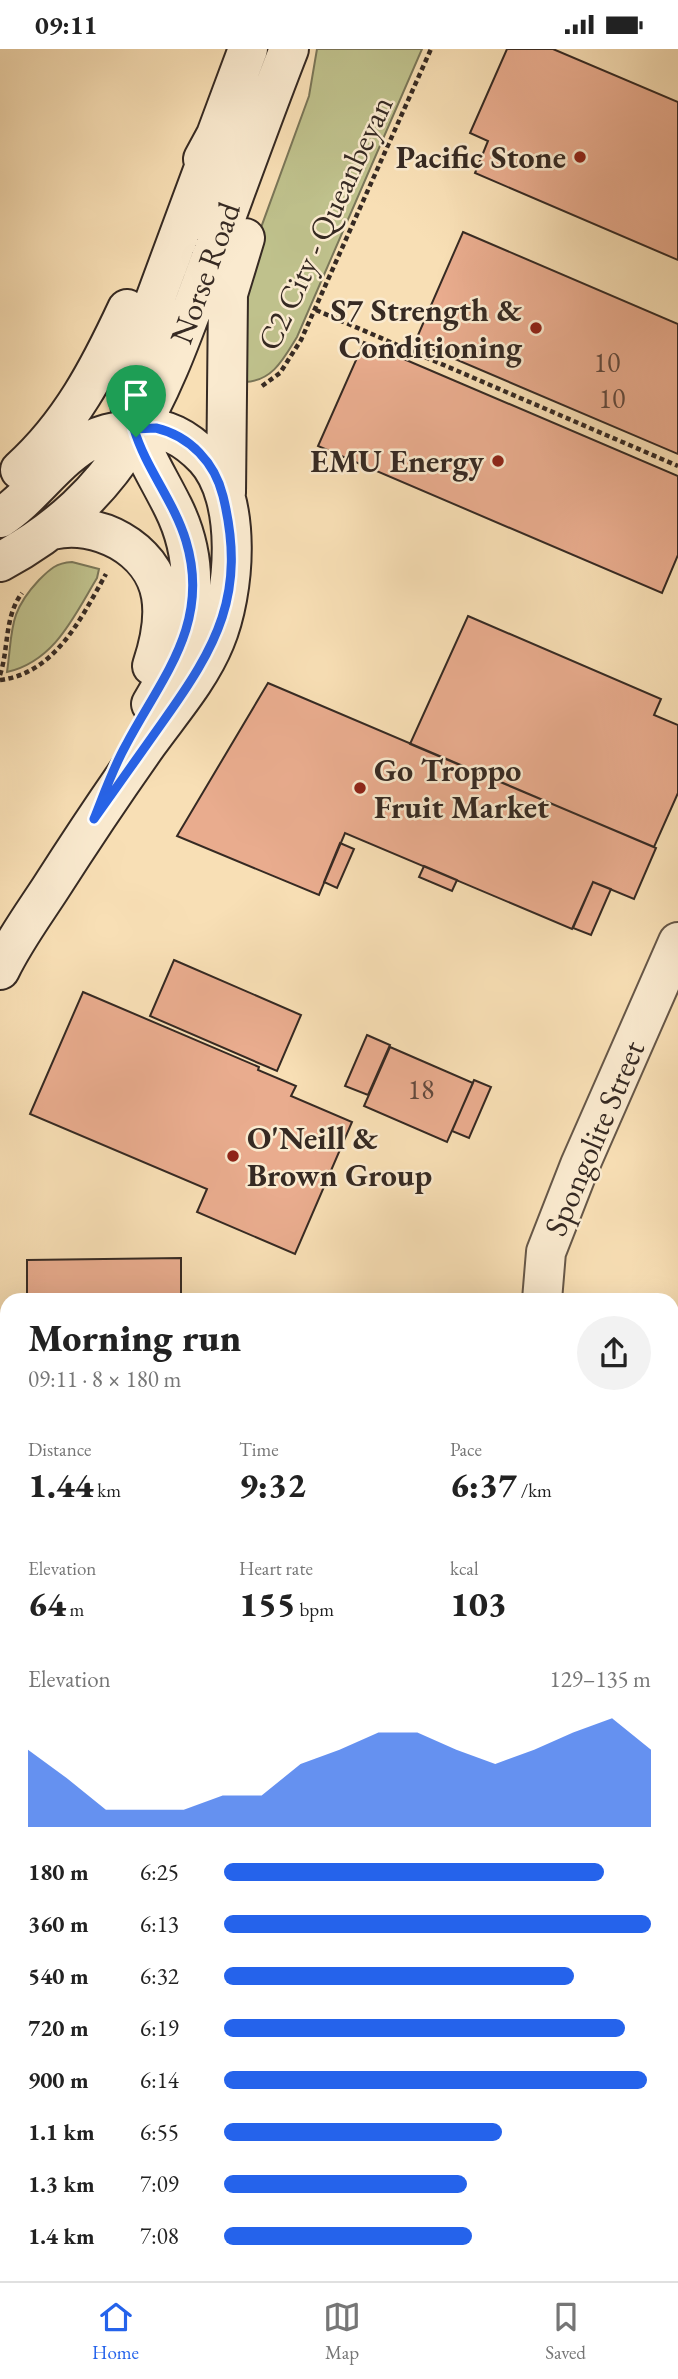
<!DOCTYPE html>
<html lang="en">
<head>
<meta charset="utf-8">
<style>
	:root { --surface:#fff; --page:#f2f2f2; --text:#222; --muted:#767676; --line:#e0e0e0; --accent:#2563eb }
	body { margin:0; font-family:"EB Garamond",serif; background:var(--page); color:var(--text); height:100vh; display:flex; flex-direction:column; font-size:26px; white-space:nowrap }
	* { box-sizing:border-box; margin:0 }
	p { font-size:23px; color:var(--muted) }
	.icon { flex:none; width:38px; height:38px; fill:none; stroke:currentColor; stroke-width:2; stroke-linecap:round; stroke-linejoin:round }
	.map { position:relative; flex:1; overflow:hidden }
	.details { position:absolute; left:0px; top:1244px; width:679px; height:989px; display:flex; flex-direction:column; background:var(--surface); border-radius:21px 21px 0 0; box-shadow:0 7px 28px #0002 }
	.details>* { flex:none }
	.pin { position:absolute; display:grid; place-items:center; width:60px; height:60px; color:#fff; margin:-72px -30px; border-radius:50% 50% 50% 0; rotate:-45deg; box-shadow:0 0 7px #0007 }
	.pin .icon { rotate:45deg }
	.round { display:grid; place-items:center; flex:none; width:74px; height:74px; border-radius:37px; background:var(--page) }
	.summary { display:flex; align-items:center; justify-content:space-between; height:119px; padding:0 28px }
	h1 { font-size:38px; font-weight:800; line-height:52px }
	.stats { display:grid; grid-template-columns:repeat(3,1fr); gap:10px; height:119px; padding:7px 28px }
	.stats div { display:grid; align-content:center }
	.stats b { font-size:35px; font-weight:800 }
	.stats small { font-size:19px; font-weight:400 }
	.stats p { font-size:19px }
	.chart { height:196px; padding:14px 28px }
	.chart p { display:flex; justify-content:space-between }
	.chart svg { width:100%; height:126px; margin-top:7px; fill:var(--accent); opacity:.7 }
	ul { padding:0 28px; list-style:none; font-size:23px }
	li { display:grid; grid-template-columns:112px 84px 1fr; align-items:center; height:52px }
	li i { height:18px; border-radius:9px; background:var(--accent) }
	.status { display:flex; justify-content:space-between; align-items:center; height:49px; padding:0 35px; background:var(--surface); direction:ltr }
	.status svg { height:19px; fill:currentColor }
	.tabs { display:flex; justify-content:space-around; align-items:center; height:98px; border-top:2px solid var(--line); background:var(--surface); font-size:19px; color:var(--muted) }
	.tabs a { display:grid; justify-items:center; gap:4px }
	.tabs .on { color:var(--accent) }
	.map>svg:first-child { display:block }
</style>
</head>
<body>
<div class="status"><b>09:11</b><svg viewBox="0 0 49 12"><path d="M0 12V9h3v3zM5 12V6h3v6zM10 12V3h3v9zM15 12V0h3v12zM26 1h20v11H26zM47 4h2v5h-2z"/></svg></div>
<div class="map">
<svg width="678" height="2232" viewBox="0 0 678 2232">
	<rect width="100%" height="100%" fill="#f8dfb5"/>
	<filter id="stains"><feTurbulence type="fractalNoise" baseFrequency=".00286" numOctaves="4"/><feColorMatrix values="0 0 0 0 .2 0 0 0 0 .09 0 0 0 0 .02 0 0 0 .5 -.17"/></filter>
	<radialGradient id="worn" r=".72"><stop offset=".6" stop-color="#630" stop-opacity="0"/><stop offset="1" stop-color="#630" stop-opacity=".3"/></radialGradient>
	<!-- green -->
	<path fill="#bfc18c" stroke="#7a7658" stroke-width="2" d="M317,0H422L297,288C284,309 273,332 245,333L240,269L251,206L309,47Z
		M72,513L99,520L97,529C74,567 55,612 7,623C13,581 8,564 39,531C50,520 56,514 72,513Z"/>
	<!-- building -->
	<path fill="#e9ac8e" stroke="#362a23" stroke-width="2" d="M507,0H553L678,53V211L475,124L488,92L470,84Z
		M463,183L678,275V405L415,293Z
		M364,293L678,427V506L662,544L318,397Z
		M468,567L661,650L654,666L678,676V744L654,798L410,695Z
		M268,634L656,799L634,850L593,833L572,880L345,784L319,846L177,787Z
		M340,794L354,800L337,839L324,833Z
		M424,817L457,831L452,842L419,828Z
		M593,833L611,840L591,886L573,879Z
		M174,911L301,966L277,1022L150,967Z
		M83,943L259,1018L258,1021L296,1037L291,1047L352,1073L295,1205L197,1163L207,1140L30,1065Z
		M367,986L390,996L368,1046L345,1037Z
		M390,998L473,1034L447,1093L364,1057Z
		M474,1031L491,1038L469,1089L452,1082Z
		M181,1209V1249L27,1250V1211Z
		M672,1844L678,1867V1949L672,1950Z"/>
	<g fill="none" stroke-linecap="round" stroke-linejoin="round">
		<defs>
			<path id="street" d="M542,1251L546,1203L580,1116L678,893
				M672,1632L678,1630"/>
			<path id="secondary" d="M203,110L216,86L248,0
				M20,421C70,376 99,320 127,260
				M226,444L228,245L245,189
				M0,469C34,447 57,408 93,390C106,384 121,382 135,380C163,376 185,388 205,409C243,450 235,544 215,592C200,629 171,662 148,694C114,742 82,790 50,840C33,866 14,892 0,921
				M52,481C96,470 153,499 161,547C165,570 159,596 152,617
				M0,513C132,442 162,340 211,209C237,139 262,69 289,0
				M151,655C189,594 207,526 173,458C147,406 124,380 130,318L216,86
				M0,1753L7,1770
				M169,2226L171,2232"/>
		</defs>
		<!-- street casing -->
		<use href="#street" stroke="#665748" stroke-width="42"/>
		<!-- secondary casing -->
		<use href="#secondary" stroke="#362a23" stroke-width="42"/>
		<!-- path -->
		<path stroke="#362a23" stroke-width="4.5" stroke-dasharray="5 3.5" stroke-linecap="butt" d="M316,261L678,417
			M262,337L280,324L301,291L431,0
			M0,626C9,599 4,568 22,544
			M0,631C56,624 81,569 106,525
			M672,1973L678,1971
			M672,2180L678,2179
			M91,2226L93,2232
			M492,2232L509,2226"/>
		<!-- street -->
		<use href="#street" stroke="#faeacf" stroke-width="38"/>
		<!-- secondary -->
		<use href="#secondary" stroke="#faeacf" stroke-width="38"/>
		<!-- rail -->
		<path stroke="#362a23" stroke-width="5" stroke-dasharray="12 12" stroke-linecap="butt" d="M672,2106L678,2104
			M196,2232L214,2226"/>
	</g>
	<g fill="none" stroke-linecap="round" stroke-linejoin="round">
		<defs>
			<path id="route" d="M156,379C190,387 215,414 223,447C247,545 217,597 162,674C139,706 117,738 94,770C104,745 113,719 126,696C162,628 211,575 186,492C174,452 146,420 134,380Z"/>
		</defs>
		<!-- route casing -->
		<use href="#route" stroke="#fff" stroke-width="14"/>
		<!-- route -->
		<use href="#route" stroke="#2563eb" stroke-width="9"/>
	</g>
	<!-- markers -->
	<g fill="#8f2418" stroke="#faeacf" stroke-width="2.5">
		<circle cx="580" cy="108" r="7"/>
		<circle cx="536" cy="279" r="7"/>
		<circle cx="498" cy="412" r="7"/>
		<circle cx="360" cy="739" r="7"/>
		<circle cx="233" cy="1107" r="7"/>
	</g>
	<g text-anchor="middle" stroke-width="5" stroke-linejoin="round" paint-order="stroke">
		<!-- number labels -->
		<g font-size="28" fill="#634a3e">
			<text x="607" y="323">10</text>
			<text x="612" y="359">10</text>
			<text x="421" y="1050">18</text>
		</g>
		<!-- poi labels -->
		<g font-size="32" font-weight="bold" fill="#362a23" stroke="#faeacf" text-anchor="end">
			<text x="566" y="119">Pacific Stone</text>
			<text x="522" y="272">S7 Strength &amp;<tspan x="522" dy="37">Conditioning</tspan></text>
			<text x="484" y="423">EMU Energy</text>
			<text x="374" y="732" text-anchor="start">Go Troppo<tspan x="374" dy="37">Fruit Market</tspan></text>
			<text x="247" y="1100" text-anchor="start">O'Neill &amp;<tspan x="247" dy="37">Brown Group</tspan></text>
		</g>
		<!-- street labels -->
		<g font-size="32" fill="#362a23" stroke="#faeacf">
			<text transform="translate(325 174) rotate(-65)" y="11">C2 City - Queanbeyan</text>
			<text transform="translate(205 224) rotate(-70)" y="11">Norse Road</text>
			<text transform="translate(594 1089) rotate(-67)" y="11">Spongolite Street</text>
		</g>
	</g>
	<rect width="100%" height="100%" filter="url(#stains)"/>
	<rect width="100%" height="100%" fill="url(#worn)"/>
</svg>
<div class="pin" style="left:136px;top:388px;background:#1e9e55"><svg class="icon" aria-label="arrive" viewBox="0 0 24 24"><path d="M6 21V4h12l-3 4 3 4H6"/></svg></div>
<section class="details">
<div class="summary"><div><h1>Morning run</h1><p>09:11 · 8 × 180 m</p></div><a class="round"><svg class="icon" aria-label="share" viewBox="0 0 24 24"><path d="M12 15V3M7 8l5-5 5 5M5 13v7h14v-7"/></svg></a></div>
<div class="stats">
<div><p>Distance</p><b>1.44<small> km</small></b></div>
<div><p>Time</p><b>9:32</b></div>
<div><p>Pace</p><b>6:37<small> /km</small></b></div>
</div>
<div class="stats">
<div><p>Elevation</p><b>64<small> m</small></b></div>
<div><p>Heart rate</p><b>155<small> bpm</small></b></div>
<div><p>kcal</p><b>103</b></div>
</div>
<div class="chart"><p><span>Elevation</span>129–135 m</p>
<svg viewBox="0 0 160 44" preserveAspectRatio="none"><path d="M0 44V17L10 27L20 38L30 38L40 38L50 33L60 33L70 22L80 17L90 11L100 11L110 17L120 22L130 17L140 11L150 6L160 17V44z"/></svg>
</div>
<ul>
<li><b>180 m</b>6:25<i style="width:89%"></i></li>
<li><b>360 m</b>6:13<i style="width:100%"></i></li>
<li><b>540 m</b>6:32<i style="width:82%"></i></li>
<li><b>720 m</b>6:19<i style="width:94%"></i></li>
<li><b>900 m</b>6:14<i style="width:99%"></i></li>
<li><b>1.1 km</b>6:55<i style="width:65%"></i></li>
<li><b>1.3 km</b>7:09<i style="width:57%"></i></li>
<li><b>1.4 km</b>7:08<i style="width:58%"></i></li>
</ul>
</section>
</div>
<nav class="tabs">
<a class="on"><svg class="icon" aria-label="home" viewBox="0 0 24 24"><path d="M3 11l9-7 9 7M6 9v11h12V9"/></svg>Home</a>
<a><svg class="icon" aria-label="map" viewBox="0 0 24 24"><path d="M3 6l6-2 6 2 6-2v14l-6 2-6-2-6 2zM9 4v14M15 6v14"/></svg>Map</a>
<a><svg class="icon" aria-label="saved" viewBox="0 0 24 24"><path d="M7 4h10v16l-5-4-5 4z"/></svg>Saved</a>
</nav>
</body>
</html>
